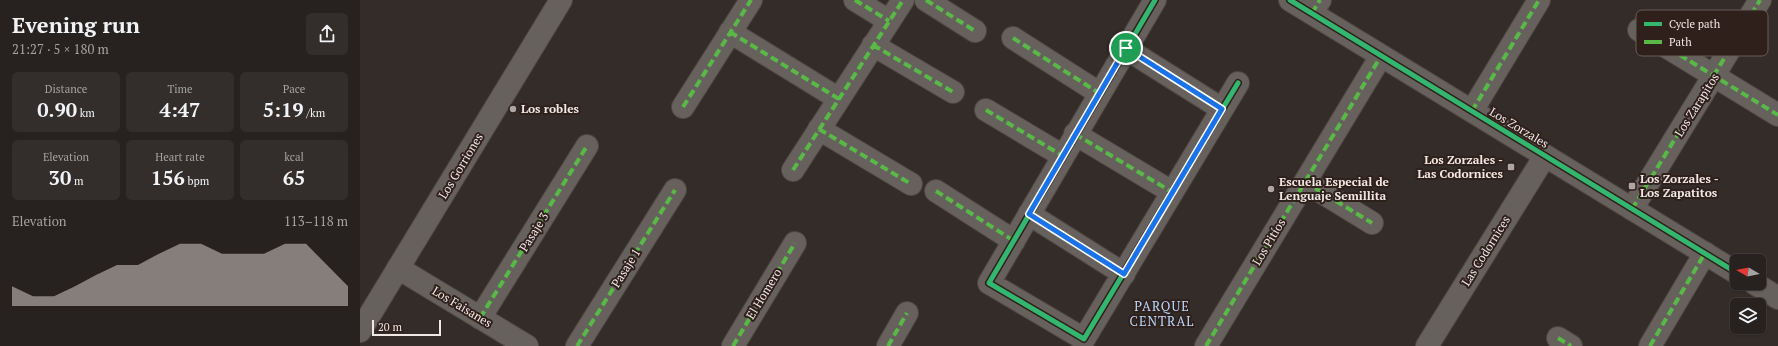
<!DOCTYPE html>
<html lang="en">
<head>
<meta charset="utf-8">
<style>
	:root { --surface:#27211f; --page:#332e2c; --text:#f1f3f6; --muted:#a4a3a4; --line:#433e3d; --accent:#afa6a2 }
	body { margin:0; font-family:"PT Serif",serif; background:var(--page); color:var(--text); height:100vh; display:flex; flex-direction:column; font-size:15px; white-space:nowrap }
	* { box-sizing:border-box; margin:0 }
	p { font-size:13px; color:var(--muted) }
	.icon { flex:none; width:22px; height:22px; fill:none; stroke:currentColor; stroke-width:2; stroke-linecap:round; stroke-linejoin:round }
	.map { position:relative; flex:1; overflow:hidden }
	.details { display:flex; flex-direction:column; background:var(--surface); width:360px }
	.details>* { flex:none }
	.needle { width:26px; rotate:279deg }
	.buttons { position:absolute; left:1370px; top:254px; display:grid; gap:8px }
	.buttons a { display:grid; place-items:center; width:36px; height:36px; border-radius:6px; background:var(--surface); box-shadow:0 1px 3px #0004,0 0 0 1px var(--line); font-size:20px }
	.scale { position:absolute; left:12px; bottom:10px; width:69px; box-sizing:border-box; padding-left:4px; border:2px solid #f1e7e3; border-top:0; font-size:11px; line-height:14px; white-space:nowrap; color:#f1e7e3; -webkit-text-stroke:3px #2f201b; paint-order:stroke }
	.pin { position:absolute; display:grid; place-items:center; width:34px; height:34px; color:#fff; margin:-17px; border:2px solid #fff; border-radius:50%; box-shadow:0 1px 4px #0007 }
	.round { display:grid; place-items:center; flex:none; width:42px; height:42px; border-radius:6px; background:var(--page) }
	.head { display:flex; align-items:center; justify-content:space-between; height:68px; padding:0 12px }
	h1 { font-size:22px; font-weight:800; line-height:30px }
	.stats { display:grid; grid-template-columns:repeat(3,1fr); gap:6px; height:68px; padding:4px 12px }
	.stats div { display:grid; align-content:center; border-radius:6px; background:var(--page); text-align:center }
	.stats b { font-size:20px; font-weight:800 }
	.stats small { font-size:11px; font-weight:400 }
	.stats p { font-size:11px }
	.chart { height:112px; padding:8px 12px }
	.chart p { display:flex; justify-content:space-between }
	.chart svg { width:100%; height:72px; margin-top:4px; fill:var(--accent); opacity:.7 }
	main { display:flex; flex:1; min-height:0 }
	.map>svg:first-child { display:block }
</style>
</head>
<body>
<main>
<section class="details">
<div class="head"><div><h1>Evening run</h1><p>21:27 · 5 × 180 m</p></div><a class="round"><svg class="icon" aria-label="share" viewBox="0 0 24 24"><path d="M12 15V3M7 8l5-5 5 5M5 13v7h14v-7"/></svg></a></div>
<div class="stats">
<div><p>Distance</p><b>0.90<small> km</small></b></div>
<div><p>Time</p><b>4:47</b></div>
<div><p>Pace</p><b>5:19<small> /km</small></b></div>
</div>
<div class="stats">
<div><p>Elevation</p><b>30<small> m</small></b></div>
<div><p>Heart rate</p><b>156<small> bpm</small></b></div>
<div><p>kcal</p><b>65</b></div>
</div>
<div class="chart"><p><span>Elevation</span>113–118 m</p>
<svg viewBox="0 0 160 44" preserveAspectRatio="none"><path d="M0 44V32L10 38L20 38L30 32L40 25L50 19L60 19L70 12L80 6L90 6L100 12L110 12L120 12L130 6L140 6L150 19L160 32V44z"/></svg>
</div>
</section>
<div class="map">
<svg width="1418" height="346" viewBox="0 0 1418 346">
	<rect width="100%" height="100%" fill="#342c29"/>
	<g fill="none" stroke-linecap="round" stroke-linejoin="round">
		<defs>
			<path id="street" d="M495,0L529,21
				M566,0L615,31
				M795,0L629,283L724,339L878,83
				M952,13L960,0
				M1279,30L1418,115
				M370,32L479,99
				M653,38L739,93
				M513,45L593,92
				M765,48L862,109
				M323,107L391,0
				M626,110L703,156
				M1112,111L1179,0
				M459,129L551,184
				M715,134L812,192
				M433,170L543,0
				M945,182L1012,223
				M576,191L654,241
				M1272,209L1400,0
				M669,214L764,274
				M38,268L167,346
				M120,318L227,146
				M1198,338L1211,346
				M217,346L315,190
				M373,346L435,243
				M528,346L547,313
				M846,346L1021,56
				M1067,346L1185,156
				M1290,346L1345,253"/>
			<path id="secondary" d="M930,0L1377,273
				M1394,283L1418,298
				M0,331L201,0"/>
		</defs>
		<!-- street casing -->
		<use href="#street" stroke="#4f4745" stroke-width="24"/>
		<!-- secondary casing -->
		<use href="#secondary" stroke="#4f4745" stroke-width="24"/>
		<!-- street -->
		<use href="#street" stroke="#67615e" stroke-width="22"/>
		<!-- secondary -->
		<use href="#secondary" stroke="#67615e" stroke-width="22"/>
		<!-- quiet -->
		<path stroke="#58b947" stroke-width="4" stroke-dasharray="8 4" stroke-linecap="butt" d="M495,0L529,21
			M566,0L615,31
			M952,13L960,0
			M1279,30L1418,115
			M370,32L479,99
			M653,38L739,93
			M513,45L593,92
			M765,48L862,109
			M323,107L391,0
			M626,110L703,156
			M1112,111L1179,0
			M459,129L551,184
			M715,134L812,192
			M433,170L543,0
			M945,182L1012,223
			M576,191L654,241
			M1272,209L1400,0
			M669,214L764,274
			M120,318L227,146
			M1198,338L1211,346
			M217,346L315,190
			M373,346L435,243
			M528,346L547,313
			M846,346L1021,56
			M1290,346L1345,253"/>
		<defs>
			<path id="cycleway" d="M795,0L629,283L724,339L878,83
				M930,0L1377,273"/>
		</defs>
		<!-- cycleway casing -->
		<use href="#cycleway" stroke="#2f201b" stroke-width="8"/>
		<!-- cycleway -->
		<use href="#cycleway" stroke="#33b770" stroke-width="5"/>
	</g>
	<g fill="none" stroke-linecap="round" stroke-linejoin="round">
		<defs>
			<path id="route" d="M766,48L862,109L764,274L669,214Z"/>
		</defs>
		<!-- route casing -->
		<use href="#route" stroke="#fff" stroke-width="8"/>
		<!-- route -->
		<use href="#route" stroke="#1a73e8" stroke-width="5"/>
	</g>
	<!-- markers -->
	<g fill="#afa6a2" stroke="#2f201b" stroke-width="1.5">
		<circle cx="153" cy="109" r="4"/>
		<rect x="1147" y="163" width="8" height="8" rx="2"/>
		<rect x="1268" y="182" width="8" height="8" rx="2"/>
		<circle cx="911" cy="189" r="4"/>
	</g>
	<g text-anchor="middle" stroke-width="4" stroke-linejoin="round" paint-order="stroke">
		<!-- street labels -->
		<g font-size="12" fill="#f1e7e3" stroke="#2f201b">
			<text transform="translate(1337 105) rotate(-58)" y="4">Los Zarapitos</text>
			<text transform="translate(1159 128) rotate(31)" y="4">Los Zorzales</text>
			<text transform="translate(101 166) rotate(-59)" y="4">Los Gorriones</text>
			<text transform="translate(174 232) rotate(-58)" y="4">Pasaje 3</text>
			<text transform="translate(909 242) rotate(-59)" y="4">Los Pitíos</text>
			<text transform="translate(1126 251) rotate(-58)" y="4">Las Codornices</text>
			<text transform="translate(266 268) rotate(-58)" y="4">Pasaje 1</text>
			<text transform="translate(404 294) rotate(-59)" y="4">El Homero</text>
			<text transform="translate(102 307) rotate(31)" y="4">Los Faisanes</text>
		</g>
		<!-- poi labels -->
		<g font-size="12" font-weight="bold" fill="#f1e7e3" stroke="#2f201b" text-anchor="start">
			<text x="161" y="113">Los robles</text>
			<text x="1143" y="164" text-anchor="end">Los Zorzales -<tspan x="1143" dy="14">Las Codornices</tspan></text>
			<text x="1280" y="183">Los Zorzales -<tspan x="1280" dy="14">Los Zapatitos</tspan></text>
			<text x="919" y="186">Escuela Especial de<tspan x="919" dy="14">Lenguaje Semillita</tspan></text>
		</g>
		<!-- neighbourhood labels -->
		<g font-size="13" letter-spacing="1" fill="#b8d6fa" stroke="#2f201b">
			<text x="802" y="311">PARQUE<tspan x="802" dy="15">CENTRAL</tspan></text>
		</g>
	</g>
	<!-- legend -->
	<rect x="1276" y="10" width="132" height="46" rx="6" fill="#2f201b" stroke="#695c57" stroke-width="1"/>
	<rect x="1284" y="22" width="18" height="4" fill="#33b770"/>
	<rect x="1284" y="40" width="18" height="4" fill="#58b947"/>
	<g font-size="11" fill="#f1e7e3">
		<text x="1309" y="28">Cycle path</text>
		<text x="1309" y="46">Path</text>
	</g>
</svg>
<div class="buttons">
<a><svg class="needle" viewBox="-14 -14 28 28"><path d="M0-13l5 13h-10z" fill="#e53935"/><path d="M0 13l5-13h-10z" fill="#a4a3a4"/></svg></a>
<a><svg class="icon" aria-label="layers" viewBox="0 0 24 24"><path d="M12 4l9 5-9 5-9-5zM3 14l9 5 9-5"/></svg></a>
</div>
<div class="scale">20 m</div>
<div class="pin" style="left:766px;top:48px;background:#1e9e55"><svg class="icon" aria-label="arrive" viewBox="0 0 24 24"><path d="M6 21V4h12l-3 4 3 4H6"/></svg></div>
</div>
</main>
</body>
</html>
